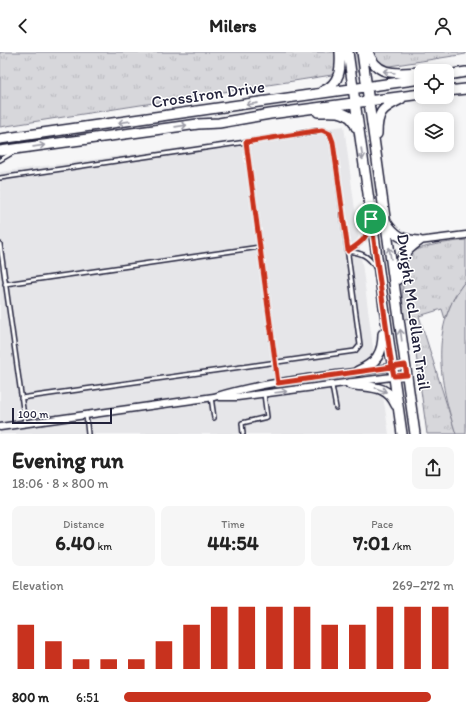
<!DOCTYPE html>
<html lang="en">
<head>
<meta charset="utf-8">
<style>
	:root { --surface:#fff; --page:#f6f6f6; --text:#222; --muted:#767676; --accent:#c8321e }
	body { margin:0; font-family:Itim,sans-serif; background:var(--page); color:var(--text); height:100vh; display:flex; flex-direction:column; font-size:15px; white-space:nowrap }
	* { box-sizing:border-box; margin:0 }
	p { font-size:13px; color:var(--muted) }
	.icon { flex:none; width:22px; height:22px; fill:none; stroke:currentColor; stroke-width:2; stroke-linecap:round; stroke-linejoin:round }
	.map { position:relative; height:382px; overflow:hidden }
	.side { display:flex; flex-direction:column; background:var(--surface); flex:1 }
	.side>* { flex:none }
	.controls { position:absolute; left:414px; top:12px; display:grid; gap:8px }
	.controls a { display:grid; place-items:center; width:40px; height:40px; border-radius:8px; background:var(--surface); box-shadow:0 2px 10px #0003; font-size:20px }
	.scale { position:absolute; left:12px; bottom:10px; width:100px; box-sizing:border-box; padding-left:4px; border:2px solid #22223b; border-top:0; font-size:11px; line-height:14px; white-space:nowrap; color:#22223b; -webkit-text-stroke:3px #fff; paint-order:stroke }
	.pin { position:absolute; display:grid; place-items:center; width:34px; height:34px; color:#fff; margin:-17px; border:2px solid #fff; border-radius:50%; box-shadow:0 1px 4px #0007 }
	.round { display:grid; place-items:center; flex:none; width:42px; height:42px; border-radius:8px; background:var(--page) }
	.headline { display:flex; align-items:center; justify-content:space-between; height:68px; padding:0 12px }
	h1 { font-size:22px; font-weight:800; line-height:30px }
	.figures { display:grid; grid-template-columns:repeat(3,1fr); gap:6px; height:68px; padding:4px 12px }
	.figures div { display:grid; align-content:center; border-radius:8px; background:var(--page); text-align:center }
	.figures b { font-size:20px; font-weight:800 }
	.figures small { font-size:11px; font-weight:400 }
	.figures p { font-size:11px }
	.chart { height:112px; padding:8px 12px }
	.chart p { display:flex; justify-content:space-between }
	.chart svg { width:100%; height:72px; margin-top:4px; stroke:var(--accent); stroke-width:6 }
	ul { padding:0 12px; list-style:none; font-size:13px }
	li { display:grid; grid-template-columns:64px 48px 1fr; align-items:center; height:30px }
	li i { height:10px; border-radius:5px; background:var(--accent) }
	header { display:flex; justify-content:space-between; align-items:center; height:52px; padding:0 12px; background:var(--surface); font-size:18px; font-weight:800 }
	.map>svg:first-child { display:block }
</style>
</head>
<body>
<header><svg class="icon" aria-label="back" viewBox="0 0 24 24"><path d="M15 5l-7 7 7 7"/></svg>Milers<svg class="icon" aria-label="person" viewBox="0 0 24 24"><circle cx="12" cy="8" r="4"/><path d="M4 21q1-7 8-7t8 7"/></svg></header>
<div class="map">
<svg width="466" height="382" viewBox="0 0 466 382">
	<defs>
		<pattern id="grass-tufts" width="24" height="20" patternUnits="userSpaceOnUse"><rect width="24" height="20" fill="#d7d7db"/><path d="M3 7l-1-3M5 7V3M7 7l1-3M15 17l-1-3M17 17v-4M19 17l1-3" fill="none" stroke="#b8b8bd"/></pattern>
	</defs>
	<rect width="100%" height="100%" fill="#f6f6f7"/>
	<filter id="ink" filterUnits="userSpaceOnUse"><feTurbulence type="fractalNoise" baseFrequency=".025" numOctaves="2"/><feDisplacementMap in="SourceGraphic" scale="8" xChannelSelector="R" yChannelSelector="G"/><feConvolveMatrix kernelMatrix="1 2 1 2 8 2 1 2 1" color-interpolation-filters="sRGB"/></filter>
	<g filter="url(#ink)">
		<!-- built -->
		<path fill="#e6e6e9" d="M344,74L379,341L383,344L389,382H0V120Z"/>
		<!-- grass -->
		<path fill="url(#grass-tufts)" stroke="#7c7c8b" d="M0,0H466V2L0,75Z
			M466,188V228L455,243L445,267L442,257L419,264L456,382H427L411,266L404,267C399,198 398,197 466,188Z"/>
		<!-- garden -->
		<path fill="#d7d7db" stroke="#7c7c8b" d="M466,228V382H456C439,329 429,275 466,228Z"/>
		<g fill="none" stroke-linecap="round" stroke-linejoin="round">
			<defs>
				<path id="service" d="M0,108L12,101
					M0,126L246,90
					M0,192L25,371
					M348,199C361,201 368,203 375,215
					M348,199C359,192 367,187 370,175
					M5,232L260,195L278,331
					M332,334L336,356
					M211,345L214,366
					M21,346L355,299L360,293L333,90L330,82L322,78L246,90L260,195
					M86,363L88,382
					M243,382L242,371L267,365L264,342"/>
				<path id="minor" d="M419,189L466,183
					M220,345H237L407,323
					M0,375L214,345C276,326 342,323 405,313"/>
				<path id="secondary" d="M348,0L402,382
					M362,0L415,382
					M368,0C377,26 398,21 421,20
					M447,23L466,20
					M323,39C340,32 341,16 340,0
					M447,39L466,37
					M318,60C334,60 350,57 356,75
					M377,82C377,60 382,56 401,47
					M0,87L421,27
					M0,99L198,72L219,71L270,62L421,42
					M386,170C395,184 403,188 419,189
					M398,227C398,209 404,199 419,189
					M358,319C376,311 383,302 383,282
					M350,332C370,336 387,332 396,353"/>
			</defs>
			<!-- service casing -->
			<use href="#service" stroke="#22223b" stroke-width="6"/>
			<!-- minor casing -->
			<use href="#minor" stroke="#22223b" stroke-width="9"/>
			<!-- secondary casing -->
			<use href="#secondary" stroke="#22223b" stroke-width="12"/>
			<!-- service -->
			<use href="#service" stroke="#fff" stroke-width="3"/>
			<!-- minor -->
			<use href="#minor" stroke="#fff" stroke-width="6"/>
			<!-- secondary -->
			<use href="#secondary" stroke="#fff" stroke-width="9"/>
		</g>
		<!-- one-way arrows -->
		<defs><path id="oneway-shaft" d="M-6 0H5M1.5-3L5.5 0L1.5 3" fill="none" stroke-width="1.6" stroke-linecap="round" stroke-linejoin="round"/></defs>
		<g stroke="#9c9ca7">
			<use href="#oneway-shaft" transform="translate(389 20) rotate(-171)"/>
			<use href="#oneway-shaft" transform="translate(252 52) rotate(172)"/>
			<use href="#oneway-shaft" transform="translate(124 70) rotate(172)"/>
			<use href="#oneway-shaft" transform="translate(181 74) rotate(-8)"/>
			<use href="#oneway-shaft" transform="translate(39 94) rotate(-8)"/>
			<use href="#oneway-shaft" transform="translate(362 102) rotate(82)"/>
			<use href="#oneway-shaft" transform="translate(390 201) rotate(-99)"/>
			<use href="#oneway-shaft" transform="translate(401 283) rotate(-98)"/>
			<use href="#oneway-shaft" transform="translate(381 338) rotate(20)"/>
			<use href="#oneway-shaft" transform="translate(281 340) rotate(-7)"/>
		</g>
	</g>
	<g fill="none" stroke-linecap="round" stroke-linejoin="round" filter="url(#ink)">
		<defs>
			<path id="route" d="M371,167C367,186 364,189 348,199L333,90L330,82L322,78L246,90L278,331L392,315L394,324L407,323L405,313L392,315L371,167"/>
		</defs>
		<!-- route casing -->
		<use href="#route" stroke="#fff" stroke-width="8"/>
		<!-- route -->
		<use href="#route" stroke="#c8321e" stroke-width="5"/>
	</g>
	<g text-anchor="middle" stroke-width="3" stroke-linejoin="round" paint-order="stroke">
		<!-- street labels -->
		<g font-size="17" fill="#22223b" stroke="#fff">
			<text transform="translate(208 42) rotate(-8)" y="6">CrossIron Drive</text>
			<text transform="translate(414 260) rotate(82)" y="6">Dwight McLellan Trail</text>
		</g>
	</g>
</svg>
<div class="controls">
<a><svg class="icon" aria-label="locate" viewBox="0 0 24 24"><circle cx="12" cy="12" r="6"/><path d="M12 2v4M12 18v4M2 12h4M18 12h4"/></svg></a>
<a><svg class="icon" aria-label="layers" viewBox="0 0 24 24"><path d="M12 4l9 5-9 5-9-5zM3 14l9 5 9-5"/></svg></a>
</div>
<div class="scale">100 m</div>
<div class="pin" style="left:371px;top:167px;background:#1e9e55"><svg class="icon" aria-label="arrive" viewBox="0 0 24 24"><path d="M6 21V4h12l-3 4 3 4H6"/></svg></div>
</div>
<section class="side">
<div class="headline"><div><h1>Evening run</h1><p>18:06 · 8 × 800 m</p></div><a class="round"><svg class="icon" aria-label="share" viewBox="0 0 24 24"><path d="M12 15V3M7 8l5-5 5 5M5 13v7h14v-7"/></svg></a></div>
<div class="figures">
<div><p>Distance</p><b>6.40<small> km</small></b></div>
<div><p>Time</p><b>44:54</b></div>
<div><p>Pace</p><b>7:01<small> /km</small></b></div>
</div>
<div class="chart"><p><span>Elevation</span>269–272 m</p>
<svg viewBox="0 0 160 44" preserveAspectRatio="none"><path d="M5 44V17M15 44V27M25 44V38M35 44V38M45 44V38M55 44V27M65 44V17M75 44V6M85 44V6M95 44V6M105 44V6M115 44V17M125 44V17M135 44V6M145 44V6M155 44V6"/></svg>
</div>
<ul>
<li><b>800 m</b>6:51<i style="width:93%"></i></li>
</ul>
</section>
</body>
</html>
